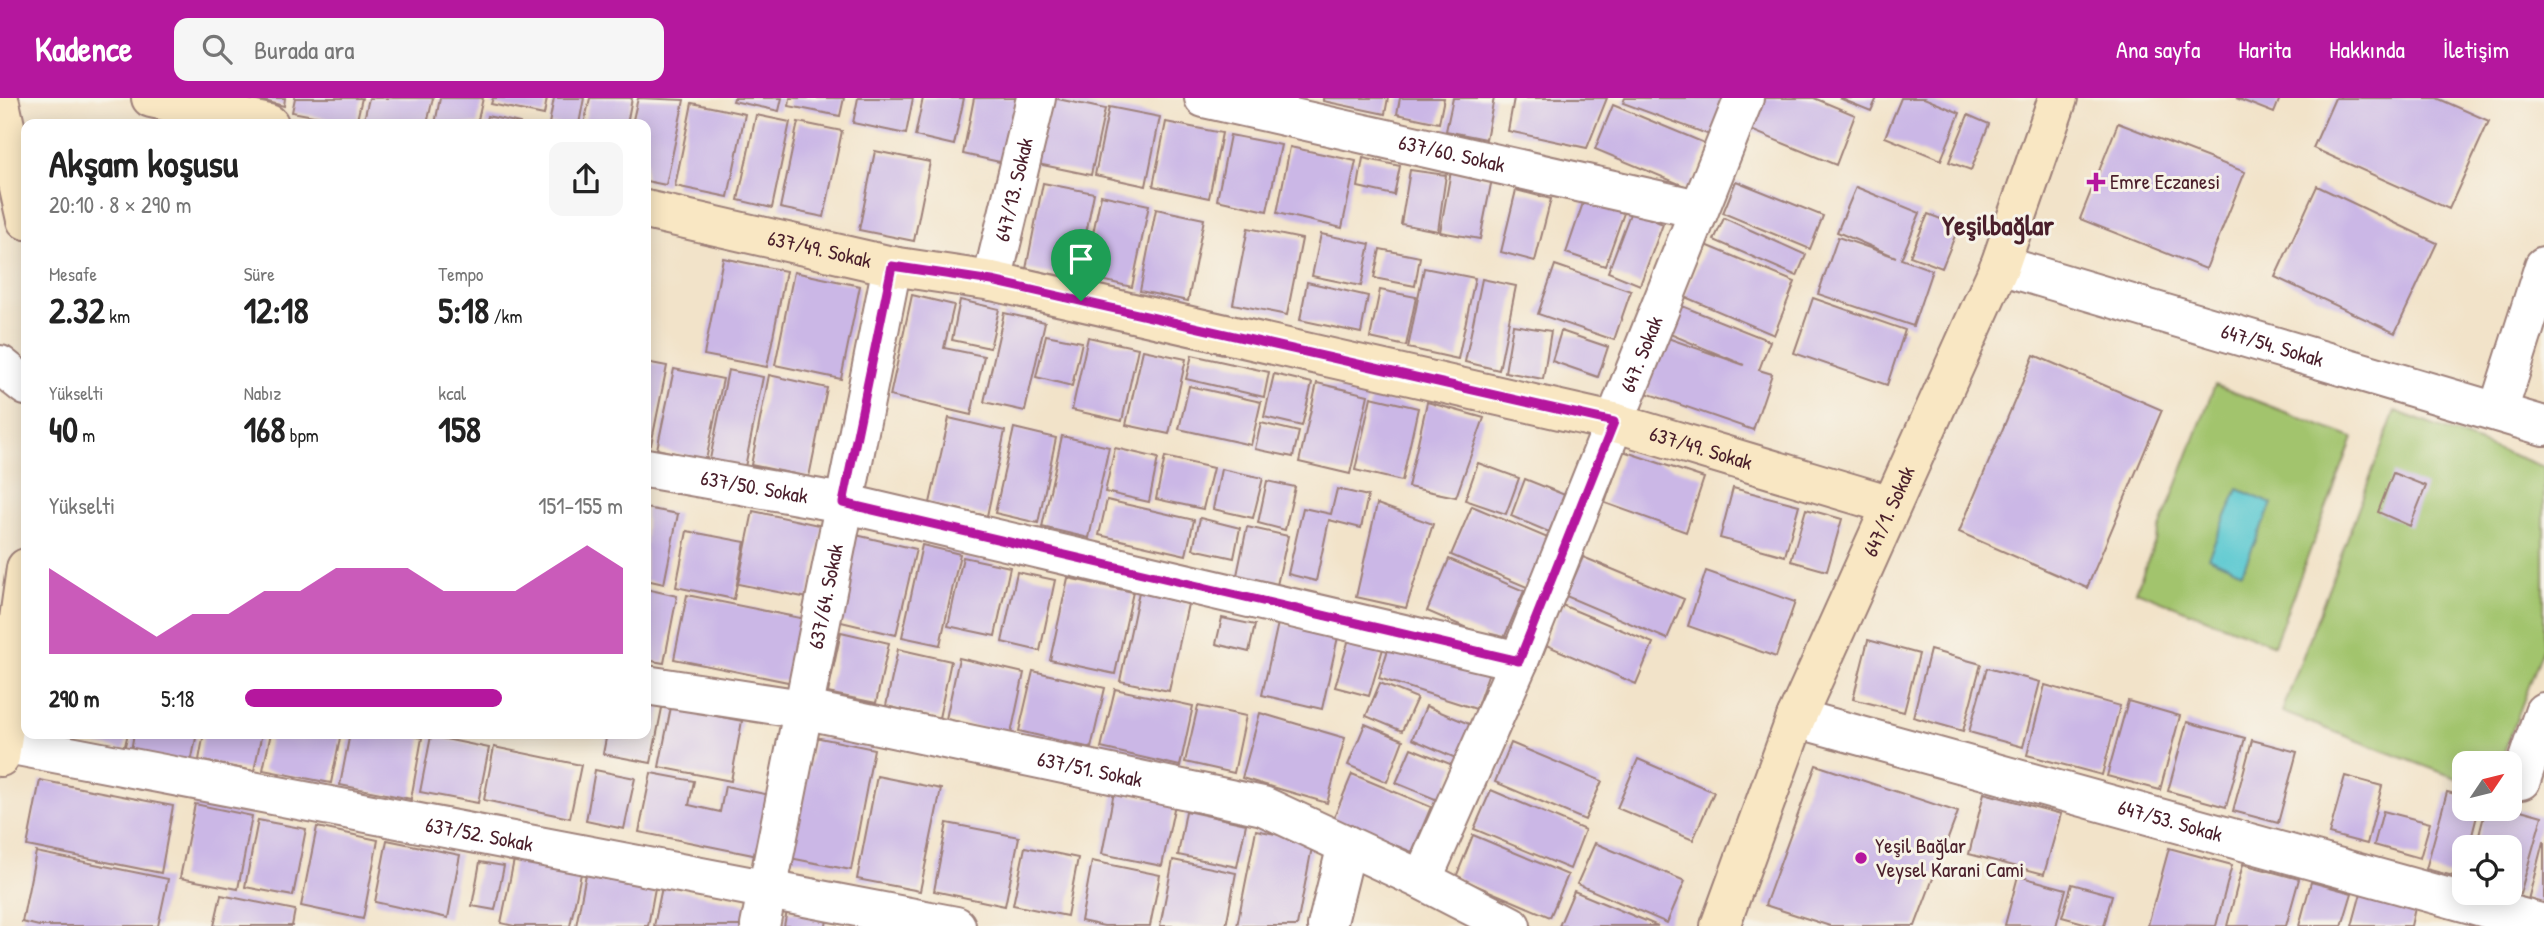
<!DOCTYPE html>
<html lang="tr">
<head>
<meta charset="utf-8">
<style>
	:root { --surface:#fff; --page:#f6f6f6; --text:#222; --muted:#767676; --accent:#b5179e }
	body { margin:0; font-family:"Patrick Hand",sans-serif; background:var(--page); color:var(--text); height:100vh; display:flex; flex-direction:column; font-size:26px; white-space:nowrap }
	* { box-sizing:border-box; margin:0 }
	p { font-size:23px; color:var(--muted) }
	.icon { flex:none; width:38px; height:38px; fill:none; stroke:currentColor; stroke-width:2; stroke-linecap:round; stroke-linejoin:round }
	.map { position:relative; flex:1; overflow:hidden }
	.sheet { position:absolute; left:21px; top:21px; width:630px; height:620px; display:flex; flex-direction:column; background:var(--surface); border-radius:14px; box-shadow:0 4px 18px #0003 }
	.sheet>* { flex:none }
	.needle { width:46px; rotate:55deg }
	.buttons { position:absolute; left:2452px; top:653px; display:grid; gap:14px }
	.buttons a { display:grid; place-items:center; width:70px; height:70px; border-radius:14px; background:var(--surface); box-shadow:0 4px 18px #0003; font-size:35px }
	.pin { position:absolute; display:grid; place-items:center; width:60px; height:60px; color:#fff; margin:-72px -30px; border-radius:50% 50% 50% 0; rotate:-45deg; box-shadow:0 0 7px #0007 }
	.pin .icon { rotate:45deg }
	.round { display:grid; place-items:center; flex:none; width:74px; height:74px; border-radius:14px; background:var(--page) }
	.head { display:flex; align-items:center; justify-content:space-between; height:119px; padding:0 28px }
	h1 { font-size:38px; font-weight:700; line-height:52px }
	.metrics { display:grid; grid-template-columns:repeat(3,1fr); gap:10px; height:119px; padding:7px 28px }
	.metrics div { display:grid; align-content:center }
	.metrics b { font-size:35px; font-weight:700 }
	.metrics small { font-size:19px; font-weight:400 }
	.metrics p { font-size:19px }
	.chart { height:196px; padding:14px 28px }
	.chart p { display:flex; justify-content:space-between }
	.chart svg { width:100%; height:126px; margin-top:7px; fill:var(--accent); opacity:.7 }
	ul { padding:0 28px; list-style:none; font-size:23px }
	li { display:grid; grid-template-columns:112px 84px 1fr; align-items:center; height:52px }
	li i { height:18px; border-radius:9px; background:var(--accent) }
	header { display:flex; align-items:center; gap:42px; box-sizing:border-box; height:98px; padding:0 35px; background:var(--accent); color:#fff }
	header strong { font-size:33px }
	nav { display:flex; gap:38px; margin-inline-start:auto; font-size:24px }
	.search { width:490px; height:63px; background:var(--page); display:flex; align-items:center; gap:18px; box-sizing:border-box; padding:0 24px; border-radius:14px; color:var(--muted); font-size:26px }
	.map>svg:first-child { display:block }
</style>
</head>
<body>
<header>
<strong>Kadence</strong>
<div class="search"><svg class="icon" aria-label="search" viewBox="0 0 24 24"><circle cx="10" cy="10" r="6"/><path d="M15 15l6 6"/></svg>Burada ara</div>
<nav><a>Ana sayfa</a><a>Harita</a><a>Hakkında</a><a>İletişim</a></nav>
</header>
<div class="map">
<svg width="2544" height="828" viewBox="0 0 2544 828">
	<rect width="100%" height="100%" fill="#f7f3e8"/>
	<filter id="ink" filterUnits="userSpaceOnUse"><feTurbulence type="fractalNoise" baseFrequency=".0143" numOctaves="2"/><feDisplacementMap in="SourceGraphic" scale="14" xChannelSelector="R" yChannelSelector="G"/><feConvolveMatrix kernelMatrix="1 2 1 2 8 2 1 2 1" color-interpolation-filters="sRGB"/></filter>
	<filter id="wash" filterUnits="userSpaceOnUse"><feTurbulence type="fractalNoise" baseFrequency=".00686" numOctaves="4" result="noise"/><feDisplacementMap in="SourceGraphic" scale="28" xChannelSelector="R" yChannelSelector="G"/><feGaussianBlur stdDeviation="1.57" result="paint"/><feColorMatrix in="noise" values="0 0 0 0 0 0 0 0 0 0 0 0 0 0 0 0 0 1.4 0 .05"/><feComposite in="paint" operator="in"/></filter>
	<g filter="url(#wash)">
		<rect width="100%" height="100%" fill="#f2e3c9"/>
		<!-- green -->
		<path fill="#a2c46d" stroke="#76724c" stroke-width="2" d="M2215,287L2353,340L2274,547L2136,493Z
			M2395,313L2544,369V548L2500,665H2464V683L2282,614Z"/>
		<!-- water -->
		<path fill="#5cc9d1" stroke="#53747e" stroke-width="2" d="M2238,391L2272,406L2242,474L2208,459Z"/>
		<g id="blocks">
			<!-- building -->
			<path fill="#cbb7e6" d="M252,0H285L284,8Z
				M295,0H362L356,26L292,14Z
				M369,0H433L427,26H363Z
				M440,0H483L477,26H435Z
				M493,0H547L544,17L491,6Z
				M554,0H584L579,26H549Z
				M590,0H632L627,26H584Z
				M638,0L684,2L666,87L646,83V26H632Z
				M734,0H782L779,13L733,3Z
				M790,0H844L840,18L789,8Z
				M858,0H913L906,36L853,25Z
				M923,0H964L954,47L915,38Z
				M974,0H1022L1009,66L963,56Z
				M1053,0L1105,11L1091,77L1033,65Z
				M1323,0H1388L1385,16L1323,3Z
				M1400,0H1444L1439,25L1397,16Z
				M1453,0H1494L1486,41L1446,33Z
				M1514,0H1607L1587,50L1508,33Z
				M1625,0H1725L1715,39L1623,5Z
				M1764,0H1814L1855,17L1836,67L1751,32Z
				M1839,0H1877L1871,13Z
				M1901,0H1924L1960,15L1941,62L1885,39Z
				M2236,0H2280L2274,15Z
				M2335,0H2437L2489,23L2449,111L2313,50Z
				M692,5L745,16L728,99L675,88Z
				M1613,7L1707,46L1689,90L1595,51Z
				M1109,9L1160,19L1146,88L1095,77Z
				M756,17L790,24L772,110L738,102Z
				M1968,17L1989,26L1971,72L1949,64Z
				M487,18L520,25V26H485Z
				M798,24L842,33L824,119L780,110Z
				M1166,24L1222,35L1209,100L1153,88Z
				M2118,25L2245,74L2206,171L2080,121Z
				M1230,37L1281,47L1267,113L1217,102Z
				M1290,49L1356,63L1342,130L1277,115Z
				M875,53L930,64L914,143L859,132Z
				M1363,60L1400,68L1394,97L1358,89Z
				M1410,72L1446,77L1438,133L1401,126Z
				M1451,73L1492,81L1480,141L1440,134Z
				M1736,83L1823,118L1810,151L1723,115Z
				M1043,85L1094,95L1077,181L1026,171Z
				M2317,88L2437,145L2395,235L2275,179Z
				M1856,89L1920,115L1901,161L1932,172L1913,228L1818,196L1838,139L1896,159L1837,134Z
				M1516,92L1551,101L1535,163L1501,154Z
				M1101,97L1149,107L1132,189L1084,178Z
				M1584,102L1624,115L1605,168L1566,155Z
				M1156,111L1204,121L1188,203L1140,193Z
				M1631,113L1663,126L1640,187L1608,174Z
				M1928,116L1959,128L1942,170L1910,158Z
				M1724,120L1806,157L1797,178L1714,142Z
				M1248,130L1302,141L1287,217L1233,206Z
				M1321,136L1370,146L1361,188L1312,178Z
				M1706,147L1795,184L1774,237L1685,199Z
				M1380,151L1420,159L1415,188L1374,180Z
				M723,160L786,173L767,269L704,257Z
				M1555,167L1631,193L1614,242L1538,216Z
				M1424,170L1475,180L1458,261L1408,250Z
				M794,174L860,188L841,281L775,267Z
				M1482,181L1516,188L1499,272L1465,264Z
				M1307,184L1368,198L1361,235L1300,222Z
				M1380,192L1416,199L1406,248L1370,240Z
				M912,197L954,207L944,250L984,258L971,317L890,298Z
				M1813,200L1905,232L1887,287L1794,255Z
				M960,202L999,211L990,250L952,242Z
				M1682,208L1770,243L1759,272L1772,276L1753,332L1646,295L1665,239L1744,267L1670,236Z
				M1004,215L1045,224L1025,313L984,304Z
				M1513,227L1551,233L1543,281L1505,274Z
				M1561,233L1608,249L1598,279L1552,263Z
				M1046,237L1082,244L1072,288L1036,279Z
				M1088,239L1138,250L1122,323L1072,312Z
				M1143,252L1186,261L1169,336L1126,327Z
				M1192,257L1269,274L1264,299L1186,281Z
				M2034,257L2162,312L2087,490L1959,434Z
				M646,264L667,268L651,347L646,346Z
				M674,271L723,281L706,362L657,351Z
				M728,272L763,279L745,369L710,361Z
				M1274,276L1312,285L1302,328L1264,319Z
				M769,277L827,290L809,379L751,367Z
				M1317,285L1368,297L1350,376L1299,364Z
				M1189,288L1261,304L1251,347L1179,331Z
				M1371,299L1418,310L1402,383L1355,372Z
				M1427,304L1484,320L1456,399L1408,389Z
				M949,320L1005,333L987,418L930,405Z
				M1261,325L1299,334L1293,359L1255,351Z
				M1014,330L1056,340L1038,425L995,415Z
				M1062,338L1109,349L1089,440L1042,429Z
				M1115,350L1158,360L1149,404L1105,394Z
				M1623,353L1704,380L1686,434L1605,405Z
				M1165,359L1213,370L1203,411L1156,401Z
				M1478,365L1519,380L1506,416L1465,402Z
				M1221,371L1263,380L1253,420L1213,411Z
				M2393,375L2426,388L2410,428L2378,414Z
				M1525,381L1565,397L1549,434L1511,418Z
				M1267,383L1295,389L1285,432L1258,425Z
				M1733,390L1799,407L1785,458L1720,440Z
				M1337,391L1368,398L1361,430L1329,422L1316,483L1288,476L1303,410L1331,416Z
				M1107,402L1194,422L1186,457L1099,437Z
				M1377,406L1433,426L1406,510L1356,499Z
				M1472,408L1550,441L1529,490L1451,457Z
				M646,410L678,416L664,486L646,482Z
				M1806,411L1842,421L1827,473L1791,463Z
				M753,413L823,428L808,500L738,486Z
				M1200,420L1240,430L1234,460L1193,451Z
				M1247,429L1288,438L1277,487L1237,477Z
				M687,433L745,444L734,501L676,489Z
				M856,437L916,451L896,537L837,523Z
				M922,447L960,456L940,547L902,539Z
				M963,459L1010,469L995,538L948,528Z
				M1583,459L1684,501L1667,541L1566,498Z
				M1449,461L1524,493L1502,545L1427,513Z
				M1706,473L1795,504L1776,559L1688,528Z
				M1017,474L1055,482L1040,553L1002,544Z
				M1068,480L1133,494L1115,576L1050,562Z
				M646,491L677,498L664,565L646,562Z
				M1139,494L1188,506L1169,593L1120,583Z
				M687,497L810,522L798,586L674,561Z
				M1562,507L1653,545L1636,586L1546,547Z
				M1222,520L1255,527L1249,554L1216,546Z
				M1278,525L1338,539L1322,611L1262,597Z
				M841,534L889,545L876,605L828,595Z
				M1351,534L1385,544L1369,598L1335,589Z
				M1391,542L1489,574L1476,611L1379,580Z
				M1868,542L1919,556L1904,614L1853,601Z
				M898,551L951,563L939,620L886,608Z
				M1930,552L1981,566L1963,633L1913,619Z
				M959,560L1024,575L1011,636L946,621Z
				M1987,570L2040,584L2023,649L1969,634Z
				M1033,573L1105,590L1091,650L1019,633Z
				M1380,585L1417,600L1402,633L1366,618Z
				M2045,587L2120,608L2102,677L2027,657Z
				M1115,591L1193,608L1180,668L1101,650Z
				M646,602L663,605L651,665L603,656L607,635H646Z
				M2128,603L2180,618L2160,692L2107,678Z
				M1198,608L1246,618L1234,675L1185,664Z
				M1426,608L1474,628L1460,662L1412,641Z
				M671,609L742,623L731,683L659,669Z
				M1260,615L1345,640L1327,705L1242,680Z
				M2187,624L2245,640L2226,709L2168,693Z
				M1365,626L1403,642L1387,684L1348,667Z
				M48,635H128L124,652Z
				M134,635H197L191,665L131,653Z
				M204,635H262L254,673L199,662Z
				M271,635H341L331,685L263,672Z
				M350,635H401L422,640L411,701L340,687Z
				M431,638L489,650L478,705L420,694Z
				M815,639L874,651L851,772L790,760Z
				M2252,642L2297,654L2278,725L2233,713Z
				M1511,645L1602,683L1585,722L1495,684Z
				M494,649L581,667L570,720L484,702Z
				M1411,650L1455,668L1440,703L1396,685Z
				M1638,661L1714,694L1693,742L1617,710Z
				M1816,667L1958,714L1915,828H1830L1765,807Z
				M595,672L635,680L624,731L586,723Z
				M651,675L694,683L689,707L720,714L725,688L770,697L758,758L639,734Z
				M1352,676L1431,709L1412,754L1333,722Z
				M877,678L941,691L920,793L857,781Z
				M2345,678L2382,688L2367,746L2329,736Z
				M40,682L173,708L161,775L27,748Z
				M1491,692L1585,732L1570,771L1474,731Z
				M1114,694L1175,706L1162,768L1102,756Z
				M2447,694L2464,698V710H2479L2469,749H2464V769L2461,780L2426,771Z
				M1984,695L2061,716L2044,776L1969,756Z
				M195,706L252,718L238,791L180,780Z
				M2510,709L2542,718L2520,796L2510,793V749H2476L2486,710Z
				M1186,713L1246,726L1237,769L1178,757Z
				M2383,713L2430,725L2420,760L2374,747Z
				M258,722L306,731L293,798L245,789Z
				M947,725L1019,739L1005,808L934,793Z
				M317,729L378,742L363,821L301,808Z
				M1256,732L1313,744L1297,828H1237Z
				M1473,737L1568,777L1550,819L1456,779Z
				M387,742L460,757L448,820L375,804Z
				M2543,744H2544V806L2528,802Z
				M1595,745L1685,783L1667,825L1577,786Z
				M1025,749L1078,760L1067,818L1013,807Z
				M2169,750L2232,767L2216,828L2148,827Z
				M36,754L168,781L158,828H39L22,824Z
				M515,757L582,771L570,828H514L501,825Z
				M1173,762L1236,775L1226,828H1160Z
				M1092,763L1160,777L1150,828H1104L1081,823Z
				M480,764L504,768L495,812L472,808Z
				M2243,766L2299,781L2286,828H2227Z
				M586,776L655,790L648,828H576Z
				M2018,778L2066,791L2056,828L2005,827Z
				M2311,784L2352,795L2342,828H2299Z
				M2072,786L2112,797L2104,828H2095L2062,819Z
				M662,789L750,807L746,828H654Z
				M1574,793L1658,828H1559Z
				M2361,795L2415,810L2411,828H2352Z
				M221,797L295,812L292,828H214Z
				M787,813L827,821L826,828H784Z"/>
		</g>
	</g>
	<g filter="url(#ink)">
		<use href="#blocks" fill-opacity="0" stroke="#9e817a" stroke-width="2"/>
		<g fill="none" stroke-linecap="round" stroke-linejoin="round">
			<defs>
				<g id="street">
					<path id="s1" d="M1204,0L1698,111"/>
					<path id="s2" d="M2000,167L2544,328"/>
					<path id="s3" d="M992,183L1036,0"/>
					<path d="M0,267L26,288"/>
					<path d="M2498,313L2544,168"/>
					<path id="s4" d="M646,370L843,405L1519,563"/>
					<path id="s5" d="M646,587L802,611L1263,708L1422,782L1511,828"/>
					<path id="s6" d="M1796,620L2544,826"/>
					<path id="s7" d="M2,645L956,828"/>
					<path d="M2521,682L2544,614"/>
					<path id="s8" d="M1422,782L1519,563L1744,0"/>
					<path id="s9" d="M760,828L892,168"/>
					<path d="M1327,828L1347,747"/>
				</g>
				<g id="secondary">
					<path d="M151,0L269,26"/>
					<path d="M0,5L26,122"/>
					<path id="s10" d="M646,112L892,168L992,183L1613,324L1891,407"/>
					<path d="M0,659L26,470"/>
					<path id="s11" d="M1720,828L1796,620L2000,167L2058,0"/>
				</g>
			</defs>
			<!-- street casing -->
			<use href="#street" stroke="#9e817a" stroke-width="42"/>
			<!-- secondary casing -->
			<use href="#secondary" stroke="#9e817a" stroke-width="42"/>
			<!-- street -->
			<use href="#street" stroke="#fff" stroke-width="38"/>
			<!-- secondary -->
			<use href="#secondary" stroke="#f9e7c3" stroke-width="38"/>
		</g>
	</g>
	<g fill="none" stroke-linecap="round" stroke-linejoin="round" filter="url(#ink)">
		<defs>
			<path id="route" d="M892,168L992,183L1614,324L1519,563L843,405Z"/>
		</defs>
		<!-- route casing -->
		<use href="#route" stroke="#fff" stroke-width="14"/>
		<!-- route -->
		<use href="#route" stroke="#b5179e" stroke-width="9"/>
	</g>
	<!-- markers -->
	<g fill="#b5179e" stroke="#f7f3e8" stroke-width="2.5">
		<path d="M2092.5 73.5h7v7h7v7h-7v7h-7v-7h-7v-7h7z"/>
		<circle cx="1861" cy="760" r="7"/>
	</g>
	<g text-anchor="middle" stroke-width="6" stroke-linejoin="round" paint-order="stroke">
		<!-- street labels -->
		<g font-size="21" fill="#4a1f2b" stroke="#f7f3e8">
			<text dy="7" stroke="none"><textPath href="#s1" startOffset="254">637/60. Sokak</textPath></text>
			<text dy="7" stroke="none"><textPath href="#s3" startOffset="94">647/13. Sokak</textPath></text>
			<text dy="7" stroke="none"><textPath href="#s10" startOffset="178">637/49. Sokak</textPath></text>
			<text dy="7" stroke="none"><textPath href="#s2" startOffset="284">647/54. Sokak</textPath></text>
			<text dy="7" stroke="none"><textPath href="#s8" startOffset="570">647. Sokak</textPath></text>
			<text dy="7" stroke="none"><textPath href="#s10" startOffset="1082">637/49. Sokak</textPath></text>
			<text dy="7" stroke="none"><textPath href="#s4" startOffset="110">637/50. Sokak</textPath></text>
			<text dy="7" stroke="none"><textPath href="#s11" startOffset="448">647/1. Sokak</textPath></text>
			<text dy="7" stroke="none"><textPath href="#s9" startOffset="336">637/64. Sokak</textPath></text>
			<text dy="7" stroke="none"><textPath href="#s5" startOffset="452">637/51. Sokak</textPath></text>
			<text dy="7" stroke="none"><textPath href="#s6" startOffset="388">647/53. Sokak</textPath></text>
			<text dy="7" stroke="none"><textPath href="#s7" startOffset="486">637/52. Sokak</textPath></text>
		</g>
		<!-- poi labels -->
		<g font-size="21" fill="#4a1f2b" stroke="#f7f3e8" text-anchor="start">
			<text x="2110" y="91">Emre Eczanesi</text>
			<text x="1875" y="755">Yeşil Bağlar<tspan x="1875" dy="24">Veysel Karani Cami</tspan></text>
		</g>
		<!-- district labels -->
		<g font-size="28" font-weight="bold" fill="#4a1f2b" stroke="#f7f3e8">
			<text x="1998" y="137">Yeşilbağlar</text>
		</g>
	</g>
</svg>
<div class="buttons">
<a><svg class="needle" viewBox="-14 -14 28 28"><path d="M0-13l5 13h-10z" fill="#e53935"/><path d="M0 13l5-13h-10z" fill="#767676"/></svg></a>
<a><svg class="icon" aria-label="locate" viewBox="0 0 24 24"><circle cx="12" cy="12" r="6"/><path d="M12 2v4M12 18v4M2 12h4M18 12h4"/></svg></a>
</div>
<div class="pin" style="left:1081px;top:203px;background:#1e9e55"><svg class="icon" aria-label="arrive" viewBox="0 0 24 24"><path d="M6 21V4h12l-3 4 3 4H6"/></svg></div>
<section class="sheet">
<div class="head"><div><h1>Akşam koşusu</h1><p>20:10 · 8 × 290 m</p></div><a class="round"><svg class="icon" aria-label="share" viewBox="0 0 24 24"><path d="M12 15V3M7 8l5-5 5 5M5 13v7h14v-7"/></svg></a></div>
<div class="metrics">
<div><p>Mesafe</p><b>2.32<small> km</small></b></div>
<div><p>Süre</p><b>12:18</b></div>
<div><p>Tempo</p><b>5:18<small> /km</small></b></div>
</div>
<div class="metrics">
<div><p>Yükselti</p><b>40<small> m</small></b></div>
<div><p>Nabız</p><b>168<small> bpm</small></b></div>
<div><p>kcal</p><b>158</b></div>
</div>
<div class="chart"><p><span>Yükselti</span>151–155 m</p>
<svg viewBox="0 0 160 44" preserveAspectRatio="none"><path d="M0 44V14L10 22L20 30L30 38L40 30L50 30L60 22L70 22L80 14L90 14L100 14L110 22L120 22L130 22L140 14L150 6L160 14V44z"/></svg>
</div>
<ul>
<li><b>290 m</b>5:18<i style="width:68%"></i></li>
</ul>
</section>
</div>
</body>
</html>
